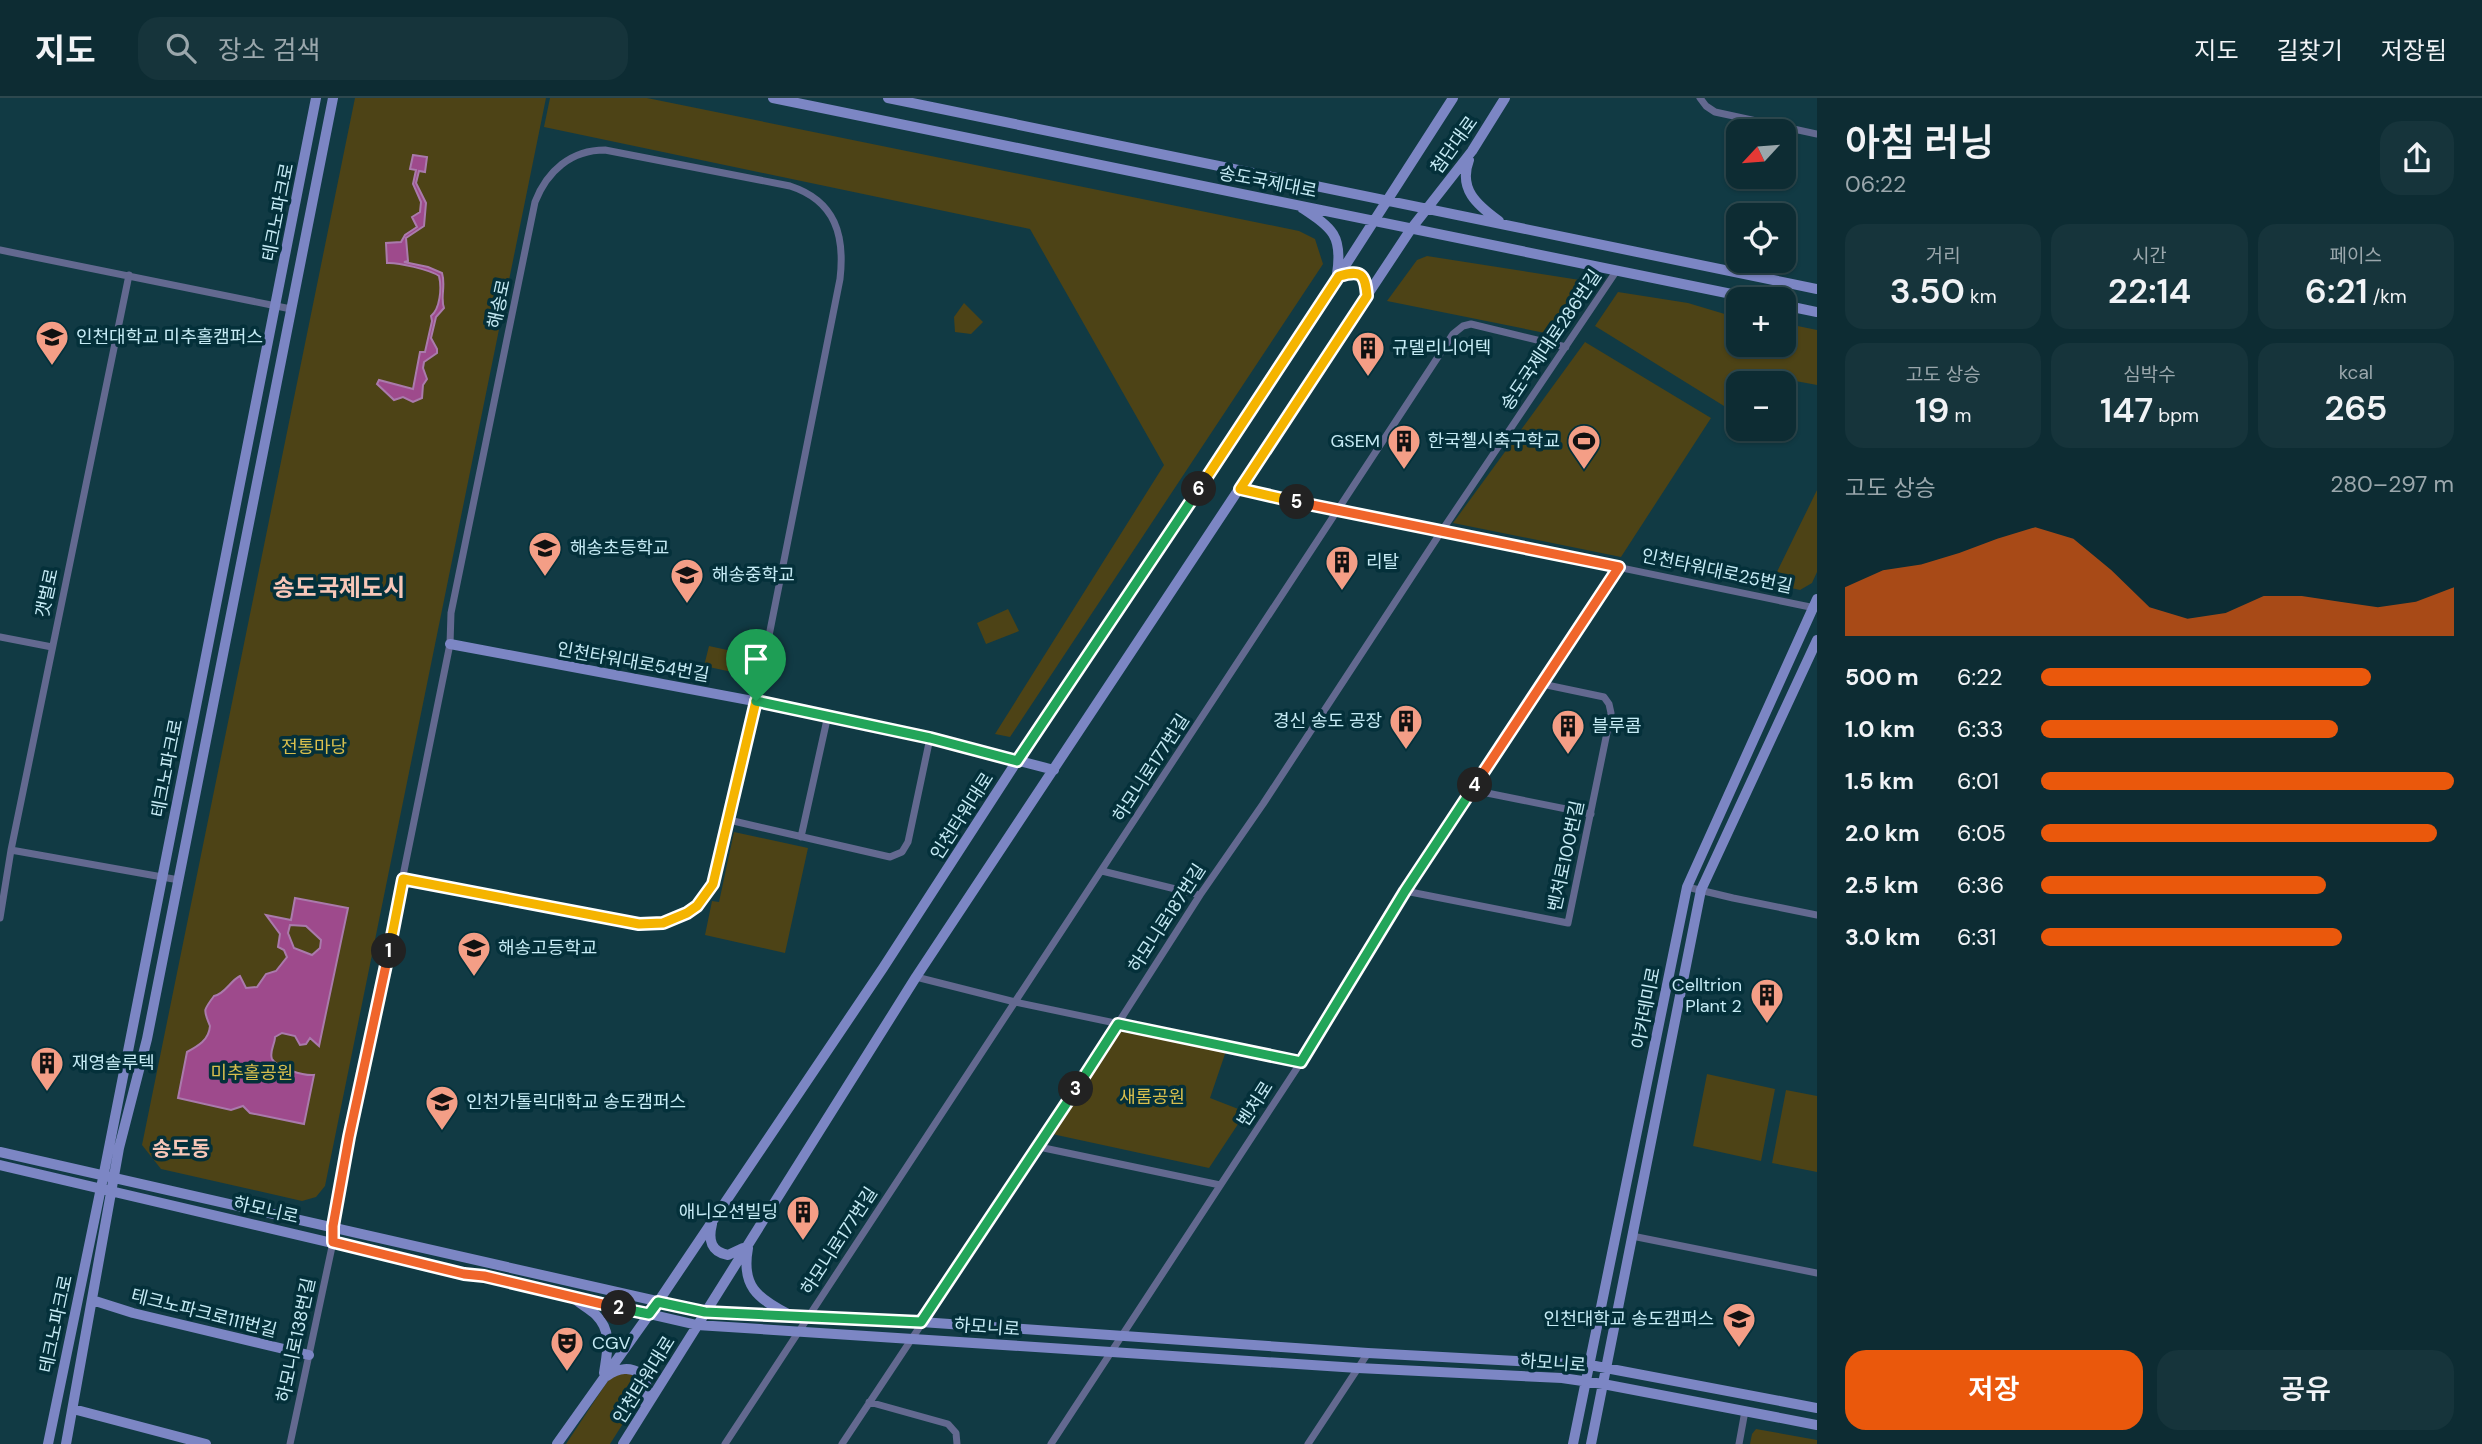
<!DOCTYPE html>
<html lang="ko">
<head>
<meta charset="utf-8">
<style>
	:root { --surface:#0d2c33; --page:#16343b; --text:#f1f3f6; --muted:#9aa7ac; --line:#2d484e; --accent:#ea580c }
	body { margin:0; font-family:"DM Sans","Noto Sans KR",sans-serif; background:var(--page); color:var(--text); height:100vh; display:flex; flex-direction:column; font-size:26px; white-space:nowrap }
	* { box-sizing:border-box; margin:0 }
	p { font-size:23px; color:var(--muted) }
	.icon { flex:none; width:38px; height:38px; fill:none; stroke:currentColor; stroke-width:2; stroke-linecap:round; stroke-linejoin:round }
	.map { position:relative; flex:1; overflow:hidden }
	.sheet { display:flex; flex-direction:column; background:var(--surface); width:665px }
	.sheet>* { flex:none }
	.needle { width:46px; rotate:244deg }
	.fabs { position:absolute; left:1726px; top:21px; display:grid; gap:14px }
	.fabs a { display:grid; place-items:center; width:70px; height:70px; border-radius:14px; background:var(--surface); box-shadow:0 2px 5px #0004,0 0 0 2px var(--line); font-size:35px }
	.pin { position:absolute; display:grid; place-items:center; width:60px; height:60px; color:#fff; margin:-72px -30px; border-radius:50% 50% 50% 0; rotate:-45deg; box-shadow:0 0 7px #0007 }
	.pin .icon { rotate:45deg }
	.km { position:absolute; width:35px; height:35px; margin:-18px; border-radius:50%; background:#222; color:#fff; font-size:19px; line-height:35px; text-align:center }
	.round { display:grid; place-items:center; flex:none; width:74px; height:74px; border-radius:21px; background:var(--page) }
	.headline { display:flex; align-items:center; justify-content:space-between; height:119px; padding:0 28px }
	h1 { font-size:38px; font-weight:600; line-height:52px }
	.metrics { display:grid; grid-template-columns:repeat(3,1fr); gap:10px; height:119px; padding:7px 28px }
	.metrics div { display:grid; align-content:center; border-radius:18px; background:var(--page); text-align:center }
	.metrics b { font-size:35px; font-weight:600 }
	.metrics small { font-size:19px; font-weight:400 }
	.metrics p { font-size:19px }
	.chart { height:196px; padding:14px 28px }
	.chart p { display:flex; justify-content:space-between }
	.chart svg { width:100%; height:126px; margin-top:7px; fill:var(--accent); opacity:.7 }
	.action { display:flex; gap:14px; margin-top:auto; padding:14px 28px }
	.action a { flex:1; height:80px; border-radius:21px; background:var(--accent); color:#fff; font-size:28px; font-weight:600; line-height:80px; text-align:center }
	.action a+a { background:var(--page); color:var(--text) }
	ul { padding:0 28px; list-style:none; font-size:23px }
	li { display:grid; grid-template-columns:112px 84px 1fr; align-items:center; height:52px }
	li i { height:18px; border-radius:9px; background:var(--accent) }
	header { display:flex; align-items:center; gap:42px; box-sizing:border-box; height:98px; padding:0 35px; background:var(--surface); border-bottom:2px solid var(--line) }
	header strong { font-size:33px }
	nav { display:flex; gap:38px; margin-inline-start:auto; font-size:24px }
	.search { width:490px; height:63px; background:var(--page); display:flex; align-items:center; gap:18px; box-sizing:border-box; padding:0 24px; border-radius:21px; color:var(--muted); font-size:26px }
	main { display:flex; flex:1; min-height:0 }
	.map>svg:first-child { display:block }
</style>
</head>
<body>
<header>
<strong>지도</strong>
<div class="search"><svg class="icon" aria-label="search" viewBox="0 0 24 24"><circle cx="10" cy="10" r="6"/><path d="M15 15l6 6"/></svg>장소 검색</div>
<nav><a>지도</a><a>길찾기</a><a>저장됨</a></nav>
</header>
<main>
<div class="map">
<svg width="1817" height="1346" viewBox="0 0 1817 1346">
	<rect width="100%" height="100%" fill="#113a44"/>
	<!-- green -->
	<path fill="#4d4316" d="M355,0H546L325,1088L316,1099L302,1103L161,1071L142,1047Z
		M550,0H647L1299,133L1315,141L1323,166L1010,639L995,636L1164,367L1030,131L544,29Z
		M1427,158L1586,183L1590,197L1560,238L1387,203L1417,162Z
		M1618,194L1688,205L1738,220V247H1783V225L1817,232V287L1747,274L1724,308L1595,228Z
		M964,205L983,224L971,236L955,234L954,219Z
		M1585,244L1711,320L1621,459L1453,425Z
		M1817,392V474L1812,485L1800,492L1778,487L1775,478Z
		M1008,511L1019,533L986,546L977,525Z
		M709,548L741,555L737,575L704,568Z
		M734,734L808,750L785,855L705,837L712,803L719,804Z
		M1117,933L1226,953L1210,1000L1246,1014L1209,1070L1052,1036Z
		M1707,976L1775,991L1761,1063L1693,1048Z
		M1786,992L1817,998V1074L1772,1065Z
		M622,1274C637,1277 640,1279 643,1294L610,1346H566L609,1281Z
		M1756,1331L1817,1342V1346H1750L1752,1336Z"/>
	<!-- water -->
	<path fill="#9e4a8c" stroke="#aa7aac" stroke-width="2" fill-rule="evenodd" d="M413,57L427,59L425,74L419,73L416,85L426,105L424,128L406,140L408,163L404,164L428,169L442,175C446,188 440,199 444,210L436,219L431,240L437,251V255L424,264L423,270L427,281L423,287L422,300L413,304L403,299L394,302L377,286L379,282L413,291L420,254H425L432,223L431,218C440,211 442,190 439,178C431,172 397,164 387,165L386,145L401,144L405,137L417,129L412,119L420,114L421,104L413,86L416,72L410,71Z
		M295,800L348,810L319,948L310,940L306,946L300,947L295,938L282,935L275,939C275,946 269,954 272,961C277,970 304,978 314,977L304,1026L250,1015L243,1008L231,1012L178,1000L187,954C198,948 209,942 210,928C204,912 202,914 214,898C225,896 230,883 240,878L246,890L257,889L266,876L276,873L287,859L284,852L278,849L280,836L266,817L291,822ZM290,827L306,828L321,842L320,850L312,857L294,850L288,835Z"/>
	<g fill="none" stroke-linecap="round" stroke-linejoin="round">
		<!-- street -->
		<path stroke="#636990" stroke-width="7" d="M1700,0L1706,8L1715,14L1817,36
			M0,152L291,211
			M1240,391L1815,510
			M0,539L52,549
			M1472,692L1591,716
			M729,722L890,759L902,754L908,744L930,640
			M801,739L828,617
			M11,752L179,782
			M1102,773L1200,797
			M1687,789L1733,800L1817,817
			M1405,793L1568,825L1611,615L1609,606L1604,599L1542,586
			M0,820L11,752L129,177
			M916,879L1015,904L1301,964
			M1039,1049L1220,1087
			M1632,1138L1817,1175
			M869,1304L948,1326L956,1335L957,1346
			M290,1346L333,1144V1128L350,1039L450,546L451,515L535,104C547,73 571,52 605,52L790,88C836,103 845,138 840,181L756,603L713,786C694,817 674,825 639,826L403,781
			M725,1346L1453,236L1463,228L1471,226L1566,249
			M842,1346L1039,1049L1200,797L1263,706L1441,434L1617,172
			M1051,1346L1301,964L1405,793L1619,469
			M1308,1346L1368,1255
			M1739,1346L1745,1313"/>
		<!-- secondary -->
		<path stroke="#7c86c4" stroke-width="10" d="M773,0L1756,201
			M888,0L1817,191
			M1469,62C1458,91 1477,107 1499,123
			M1302,110C1332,130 1343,137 1337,176
			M1339,178C1360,172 1365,174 1367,197
			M1783,207L1817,214
			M450,546L828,617L930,640L1054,672
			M0,1054L705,1214L921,1224L1368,1255L1590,1267L1817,1310
			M0,1067L464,1176L484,1178L697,1227L1358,1270L1562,1280L1603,1286L1817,1327
			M712,1126C708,1142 711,1154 728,1157L743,1150
			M748,1150C741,1188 757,1200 788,1216
			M574,1200C581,1207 590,1211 596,1217C613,1234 607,1254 604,1275
			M92,1202L133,1215L309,1257
			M607,1278C631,1261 654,1277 645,1306
			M73,1311L206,1346
			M48,1346L102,1085L316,0
			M66,1346L119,1050L147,941L333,0
			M557,1346L658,1204L883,870L1017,663L1336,182L1453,0
			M623,1346L916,879L1411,131L1472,53L1505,0
			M1573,1346L1687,789L1817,501
			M1591,1346L1701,792L1817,542"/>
	</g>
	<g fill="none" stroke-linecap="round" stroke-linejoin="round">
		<defs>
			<path id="split-1" d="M389,853L403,781L639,826L663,825L687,815L697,808L713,786L756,603"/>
			<path id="split-2" d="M389,853L349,1039L333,1128V1144L464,1176L484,1178L619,1210"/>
			<path id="split-3" d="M619,1210L649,1216L658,1204L705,1214L921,1224L1076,991"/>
			<path id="split-4" d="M1076,991L1118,926L1301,964L1405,793L1475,687"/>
			<path id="split-5" d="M1297,404L1619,469L1475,687"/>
			<path id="split-6" d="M1199,391L1339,178C1361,172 1365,175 1367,198L1240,391L1297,404"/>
			<path id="split-7" d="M756,603L930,640L1017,663L1199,391"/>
		</defs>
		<!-- split-1 casing -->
		<use href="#split-1" stroke="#fff" stroke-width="14"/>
		<!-- split-2 casing -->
		<use href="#split-2" stroke="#fff" stroke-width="14"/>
		<!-- split-3 casing -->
		<use href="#split-3" stroke="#fff" stroke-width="14"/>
		<!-- split-4 casing -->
		<use href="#split-4" stroke="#fff" stroke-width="14"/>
		<!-- split-5 casing -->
		<use href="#split-5" stroke="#fff" stroke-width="14"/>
		<!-- split-6 casing -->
		<use href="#split-6" stroke="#fff" stroke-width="14"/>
		<!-- split-7 casing -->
		<use href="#split-7" stroke="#fff" stroke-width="14"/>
		<!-- split-1 -->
		<use href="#split-1" stroke="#f5b400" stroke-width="9"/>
		<!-- split-2 -->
		<use href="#split-2" stroke="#f0652b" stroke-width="9"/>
		<!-- split-3 -->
		<use href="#split-3" stroke="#22a559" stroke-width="9"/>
		<!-- split-4 -->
		<use href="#split-4" stroke="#22a559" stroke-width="9"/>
		<!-- split-5 -->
		<use href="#split-5" stroke="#f0652b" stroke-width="9"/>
		<!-- split-6 -->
		<use href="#split-6" stroke="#f5b400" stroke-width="9"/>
		<!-- split-7 -->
		<use href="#split-7" stroke="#22a559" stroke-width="9"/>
	</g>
	<!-- icons -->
	<defs>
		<symbol id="university-pin" viewBox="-11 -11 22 30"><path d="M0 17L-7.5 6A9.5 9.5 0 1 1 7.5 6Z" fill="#f49e86" stroke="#04303a"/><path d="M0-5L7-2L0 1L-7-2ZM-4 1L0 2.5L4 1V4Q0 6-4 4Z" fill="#111"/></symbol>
		<symbol id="building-pin" viewBox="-11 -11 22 30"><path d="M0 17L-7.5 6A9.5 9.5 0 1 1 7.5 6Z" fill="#f49e86" stroke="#04303a"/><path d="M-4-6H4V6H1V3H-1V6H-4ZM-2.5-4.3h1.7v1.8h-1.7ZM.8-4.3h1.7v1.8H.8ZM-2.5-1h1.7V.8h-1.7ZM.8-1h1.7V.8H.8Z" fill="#111"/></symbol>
		<symbol id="stadium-pin" viewBox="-11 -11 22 30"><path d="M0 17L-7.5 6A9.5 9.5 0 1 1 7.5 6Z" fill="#f49e86" stroke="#04303a"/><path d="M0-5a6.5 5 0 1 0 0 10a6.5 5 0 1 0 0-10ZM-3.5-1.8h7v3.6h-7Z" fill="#111"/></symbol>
		<symbol id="school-pin" viewBox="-11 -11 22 30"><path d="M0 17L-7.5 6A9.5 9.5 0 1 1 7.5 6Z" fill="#f49e86" stroke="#04303a"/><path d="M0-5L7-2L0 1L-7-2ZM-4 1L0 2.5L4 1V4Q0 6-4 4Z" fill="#111"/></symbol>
		<symbol id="theatre-pin" viewBox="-11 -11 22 30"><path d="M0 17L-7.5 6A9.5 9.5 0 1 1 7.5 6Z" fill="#f49e86" stroke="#04303a"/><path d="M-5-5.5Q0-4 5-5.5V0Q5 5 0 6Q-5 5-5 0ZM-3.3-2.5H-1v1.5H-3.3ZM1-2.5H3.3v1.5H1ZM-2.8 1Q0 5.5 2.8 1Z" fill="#111"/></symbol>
	</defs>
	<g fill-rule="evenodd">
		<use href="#university-pin" x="33" y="220" width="38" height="52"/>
		<use href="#building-pin" x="1349" y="231" width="38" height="52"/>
		<use href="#building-pin" x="1385" y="324" width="38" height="52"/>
		<use href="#stadium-pin" x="1565" y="324" width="38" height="52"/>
		<use href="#school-pin" x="526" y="431" width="38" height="52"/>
		<use href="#building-pin" x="1323" y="445" width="38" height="52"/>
		<use href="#school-pin" x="668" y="458" width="38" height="52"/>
		<use href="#building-pin" x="1387" y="604" width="38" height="52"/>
		<use href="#building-pin" x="1549" y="609" width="38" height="52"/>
		<use href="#school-pin" x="455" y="831" width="38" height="52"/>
		<use href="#building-pin" x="1748" y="878" width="38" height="52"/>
		<use href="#building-pin" x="28" y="946" width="38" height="52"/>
		<use href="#school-pin" x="423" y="985" width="38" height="52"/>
		<use href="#building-pin" x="784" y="1095" width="38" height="52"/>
		<use href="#university-pin" x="1720" y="1202" width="38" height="52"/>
		<use href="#theatre-pin" x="548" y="1226" width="38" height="52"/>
	</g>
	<g text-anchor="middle" stroke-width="7" stroke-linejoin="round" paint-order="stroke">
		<!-- street labels -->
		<g font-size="18" fill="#c6ebf5" stroke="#04303a">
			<text transform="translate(1454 47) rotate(-54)" y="6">첨단대로</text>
			<text transform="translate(1268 84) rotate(11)" y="6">송도국제대로</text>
			<text transform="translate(278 114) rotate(-79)" y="6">테크노파크로</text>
			<text transform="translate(499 206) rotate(-78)" y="6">해송로</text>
			<text transform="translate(1551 242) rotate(-56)" y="6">송도국제대로286번길</text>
			<text transform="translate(1717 473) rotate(12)" y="6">인천타워대로25번길</text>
			<text transform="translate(47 495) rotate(-78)" y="6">갯벌로</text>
			<text transform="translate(633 564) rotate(10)" y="6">인천타워대로54번길</text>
			<text transform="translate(167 670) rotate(-79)" y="6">테크노파크로</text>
			<text transform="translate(1151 670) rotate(-57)" y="6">하모니로177번길</text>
			<text transform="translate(962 718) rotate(-57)" y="6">인천타워대로</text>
			<text transform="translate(1566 758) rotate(-78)" y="6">벤처로100번길</text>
			<text transform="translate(1167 820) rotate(-57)" y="6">하모니로187번길</text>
			<text transform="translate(1646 910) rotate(-79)" y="6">아카데미로</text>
			<text transform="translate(1255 1006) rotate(-57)" y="6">벤처로</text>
			<text transform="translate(266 1112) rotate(13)" y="6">하모니로</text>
			<text transform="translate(839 1143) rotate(-57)" y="6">하모니로177번길</text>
			<text transform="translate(204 1215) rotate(14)" y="6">테크노파크로111번길</text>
			<text transform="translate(56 1226) rotate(-78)" y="6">테크노파크로</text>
			<text transform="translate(987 1229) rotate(4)" y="6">하모니로</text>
			<text transform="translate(296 1242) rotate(-78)" y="6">하모니로138번길</text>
			<text transform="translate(1553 1265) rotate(4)" y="6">하모니로</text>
			<text transform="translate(644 1282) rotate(-58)" y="6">인천타워대로</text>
		</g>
		<!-- poi labels -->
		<g font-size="18" fill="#c6ebf5" stroke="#04303a" text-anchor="start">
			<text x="76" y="245">인천대학교 미추홀캠퍼스</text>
			<text x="1392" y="256">규델리니어텍</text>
			<text x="1380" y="349" text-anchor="end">GSEM</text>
			<text x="1560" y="349" text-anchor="end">한국첼시축구학교</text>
			<text x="570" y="456">해송초등학교</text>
			<text x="1366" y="470">리탈</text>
			<text x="712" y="483">해송중학교</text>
			<text x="1382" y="629" text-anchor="end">경신 송도 공장</text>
			<text x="1592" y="634">블루콤</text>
			<text x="498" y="856">해송고등학교</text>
			<text x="1742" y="893" text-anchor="end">Celltrion<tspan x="1742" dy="21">Plant 2</tspan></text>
			<text x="72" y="971">재영솔루텍</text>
			<text x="466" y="1010">인천가톨릭대학교 송도캠퍼스</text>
			<text x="778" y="1120" text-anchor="end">애니오션빌딩</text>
			<text x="1714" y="1227" text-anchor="end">인천대학교 송도캠퍼스</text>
			<text x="592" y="1251">CGV</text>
		</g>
		<!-- park labels -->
		<g font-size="18" fill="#d8bf4d" stroke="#04303a">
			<text x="314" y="655">전통마당</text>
			<text x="252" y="981">미추홀공원</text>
			<text x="1152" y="1005">새롬공원</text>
		</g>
		<!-- quarter labels -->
		<g font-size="21" font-weight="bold" fill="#f8c7b8" stroke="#04303a">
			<text x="181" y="1058">송도동</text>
		</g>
		<!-- district labels -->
		<g font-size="24" font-weight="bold" fill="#f8c7b8" stroke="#04303a">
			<text x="339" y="498">송도국제도시</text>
		</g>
	</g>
</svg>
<div class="fabs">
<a><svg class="needle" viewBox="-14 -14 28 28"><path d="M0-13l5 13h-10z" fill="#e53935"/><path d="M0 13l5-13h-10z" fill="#9aa7ac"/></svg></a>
<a><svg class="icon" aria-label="locate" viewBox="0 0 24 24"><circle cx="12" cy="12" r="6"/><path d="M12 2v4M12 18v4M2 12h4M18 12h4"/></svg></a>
<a>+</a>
<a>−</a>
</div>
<div class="pin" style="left:756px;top:603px;background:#1e9e55"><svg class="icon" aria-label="arrive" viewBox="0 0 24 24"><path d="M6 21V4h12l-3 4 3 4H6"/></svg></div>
<b class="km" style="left:389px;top:853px">1</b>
<b class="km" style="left:619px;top:1210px">2</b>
<b class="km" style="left:1076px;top:991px">3</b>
<b class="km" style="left:1475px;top:687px">4</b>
<b class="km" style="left:1297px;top:404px">5</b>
<b class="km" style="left:1199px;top:391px">6</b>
</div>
<section class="sheet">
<div class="headline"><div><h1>아침 러닝</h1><p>06:22</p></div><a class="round"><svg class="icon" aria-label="share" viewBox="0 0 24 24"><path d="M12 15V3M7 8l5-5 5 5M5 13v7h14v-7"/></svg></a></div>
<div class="metrics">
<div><p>거리</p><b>3.50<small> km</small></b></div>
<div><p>시간</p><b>22:14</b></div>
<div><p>페이스</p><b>6:21<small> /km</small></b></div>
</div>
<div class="metrics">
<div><p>고도 상승</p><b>19<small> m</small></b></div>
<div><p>심박수</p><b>147<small> bpm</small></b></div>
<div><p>kcal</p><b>265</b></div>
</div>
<div class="chart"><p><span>고도 상승</span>280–297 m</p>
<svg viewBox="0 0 160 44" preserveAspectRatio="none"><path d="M0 44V27L10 21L20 19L30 15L40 10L50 6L60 10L70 21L80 34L90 38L100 36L110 30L120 30L130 32L140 34L150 32L160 27V44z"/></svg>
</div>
<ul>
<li><b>500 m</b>6:22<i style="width:80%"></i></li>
<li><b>1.0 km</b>6:33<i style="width:72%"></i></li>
<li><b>1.5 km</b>6:01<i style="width:100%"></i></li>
<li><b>2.0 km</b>6:05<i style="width:96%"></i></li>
<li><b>2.5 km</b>6:36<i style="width:69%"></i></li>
<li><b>3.0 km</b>6:31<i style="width:73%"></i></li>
</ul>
<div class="action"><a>저장</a><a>공유</a></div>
</section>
</main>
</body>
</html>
